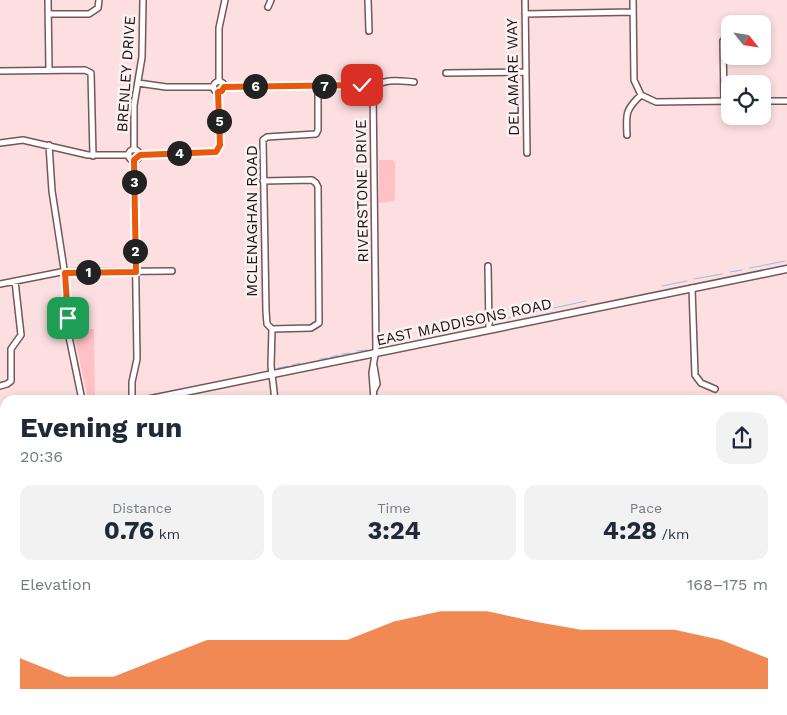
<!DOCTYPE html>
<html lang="en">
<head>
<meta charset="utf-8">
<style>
	:root { --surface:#fff; --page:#f2f2f3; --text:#1f2937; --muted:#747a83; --accent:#ea580c }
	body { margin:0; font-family:"Work Sans",sans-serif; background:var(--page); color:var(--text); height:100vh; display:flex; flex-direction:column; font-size:19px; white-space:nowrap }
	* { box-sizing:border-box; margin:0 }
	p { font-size:16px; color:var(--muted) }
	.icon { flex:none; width:28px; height:28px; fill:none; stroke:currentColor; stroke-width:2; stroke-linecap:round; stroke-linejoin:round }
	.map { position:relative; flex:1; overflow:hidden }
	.sheet { position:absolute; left:0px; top:395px; width:788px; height:320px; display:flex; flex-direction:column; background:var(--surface); border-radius:15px 15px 0 0; box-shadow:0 2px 8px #0003 }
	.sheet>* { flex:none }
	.needle { width:32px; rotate:120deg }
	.buttons { position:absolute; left:721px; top:15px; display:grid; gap:10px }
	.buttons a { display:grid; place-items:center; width:50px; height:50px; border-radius:10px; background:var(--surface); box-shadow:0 2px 8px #0003; font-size:25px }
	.pin { position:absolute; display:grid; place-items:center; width:42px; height:42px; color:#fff; margin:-21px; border-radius:10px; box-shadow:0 2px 8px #0006 }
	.km { position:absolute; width:25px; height:25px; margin:-12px; border-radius:50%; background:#222; color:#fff; font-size:14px; line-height:25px; text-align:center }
	.round { display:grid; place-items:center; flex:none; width:52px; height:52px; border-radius:15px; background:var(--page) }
	.overview { display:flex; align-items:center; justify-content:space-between; height:85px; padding:0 20px }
	h1 { font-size:28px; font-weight:700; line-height:38px }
	.figures { display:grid; grid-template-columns:repeat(3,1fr); gap:8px; height:85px; padding:5px 20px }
	.figures div { display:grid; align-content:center; border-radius:12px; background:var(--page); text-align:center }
	.figures b { font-size:25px; font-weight:700 }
	.figures small { font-size:14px; font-weight:400 }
	.figures p { font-size:14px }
	.chart { height:140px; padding:10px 20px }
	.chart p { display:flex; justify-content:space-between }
	.chart svg { width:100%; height:90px; margin-top:5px; fill:var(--accent); opacity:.7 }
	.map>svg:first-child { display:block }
</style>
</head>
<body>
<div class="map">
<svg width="787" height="715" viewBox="0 0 787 715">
	<rect width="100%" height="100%" fill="#fddfe1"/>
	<!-- green -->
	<path fill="#ffc0c6" d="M379,160H393L395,162V201L379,203Z
		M94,329L95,400H88L73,329Z"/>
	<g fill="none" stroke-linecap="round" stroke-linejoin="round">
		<!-- stream -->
		<path stroke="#87c6e3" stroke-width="1" d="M750,268L785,261
			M730,272L742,270
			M694,279L722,274
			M662,286L687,281
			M554,308L586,301
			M519,315L550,309
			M509,318L513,317
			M491,321L505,318
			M456,328L486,322
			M443,333L453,329
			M357,351L367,350
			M342,354L350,353
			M331,357L338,355
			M320,359L327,358
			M292,365L300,363
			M278,368L288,366
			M782,631H787"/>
		<defs>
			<path id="minor" d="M48,0L49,70
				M368,0L369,31
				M525,0L527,153
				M633,0L634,80L641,95L656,102L730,101
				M268,7L271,0
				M49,14H89L98,8L99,0
				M525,14L633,12
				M723,41L724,101
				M0,71L85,70L91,73L93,156
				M446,73L525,72
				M219,81V28L225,0
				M213.5 87a5.5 5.5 0 1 1 11 0a5.5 5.5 0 1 1-11 0Z
				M138,83L166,87H213
				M224,87L367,85L373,88L376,349L372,373L374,400
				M373,88C383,78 401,81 414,82
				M762,101H787
				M627,135C626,114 625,110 641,95
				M0,143L23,140L88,155H129
				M49,145L52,191L66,282L68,332L82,400
				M128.5 155a5.5 5.5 0 1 1 11 0a5.5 5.5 0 1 1-11 0Z
				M134,150V105L142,57L143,0
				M140,155L216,152L219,145L218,92
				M263,181L312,180L316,183L318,187L319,323L311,328L272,329
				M488,266L489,330
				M0,284L61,272L172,271
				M692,288L695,375L701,383L715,389
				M272,329L267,324L266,311L263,140L267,137L316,134L318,130V86
				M272,329L271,366L275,400
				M374,366L377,384L374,390
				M0,386L7,384L11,381V349L21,335L15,281
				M132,400V382L137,359L134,160
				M782,531H787
				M782,660H787
				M85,710L91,715
				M196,710V715
				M259,710L263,715
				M324,713L332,715
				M27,715L32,710
				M113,715L117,710
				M316,715L320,712L325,715
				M374,715L378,713L381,715
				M622,715L656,710"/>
			<path id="tertiary" d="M146,400L787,269
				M0,430L5,429"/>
		</defs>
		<!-- minor casing -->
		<use href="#minor" stroke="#755659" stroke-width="8"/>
		<!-- tertiary casing -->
		<use href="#tertiary" stroke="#755659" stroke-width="9"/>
		<!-- minor -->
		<use href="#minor" stroke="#fff" stroke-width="5"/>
		<!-- tertiary -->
		<use href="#tertiary" stroke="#fff" stroke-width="6"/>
	</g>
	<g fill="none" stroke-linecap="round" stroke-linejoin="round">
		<defs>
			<path id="route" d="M68,318L65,273L136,272L134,160L140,155L216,152L220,145L218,92L222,91L224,87L362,85"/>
		</defs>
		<!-- route casing -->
		<use href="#route" stroke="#fff" stroke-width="10"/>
		<!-- route -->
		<use href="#route" stroke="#ea580c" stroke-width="6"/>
	</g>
	<g text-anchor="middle" stroke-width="5" stroke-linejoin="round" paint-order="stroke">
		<!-- street labels -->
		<g font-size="15" fill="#1e1213" stroke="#faf2f3">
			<text transform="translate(126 74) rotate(-86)" y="5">BRENLEY DRIVE</text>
			<text transform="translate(513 77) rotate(-91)" y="5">DELAMARE WAY</text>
			<text transform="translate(362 191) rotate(-91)" y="5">RIVERSTONE DRIVE</text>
			<text transform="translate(252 221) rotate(-90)" y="5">MCLENAGHAN ROAD</text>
			<text transform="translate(464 322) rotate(-12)" y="5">EAST MADDISONS ROAD</text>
		</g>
	</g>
</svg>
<div class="buttons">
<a><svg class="needle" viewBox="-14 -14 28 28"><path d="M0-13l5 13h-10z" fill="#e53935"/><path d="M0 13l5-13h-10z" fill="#747a83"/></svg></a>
<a><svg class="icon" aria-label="locate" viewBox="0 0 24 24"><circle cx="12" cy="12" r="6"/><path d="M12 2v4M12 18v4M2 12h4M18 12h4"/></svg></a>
</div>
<div class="pin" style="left:68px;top:318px;background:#1e9e55"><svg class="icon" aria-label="arrive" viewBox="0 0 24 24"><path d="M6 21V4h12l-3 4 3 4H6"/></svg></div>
<div class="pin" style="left:362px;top:85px;background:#d93025"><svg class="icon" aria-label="check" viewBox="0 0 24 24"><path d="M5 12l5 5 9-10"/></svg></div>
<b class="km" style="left:88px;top:272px">1</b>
<b class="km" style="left:135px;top:251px">2</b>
<b class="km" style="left:134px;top:182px">3</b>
<b class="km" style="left:179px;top:153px">4</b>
<b class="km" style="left:219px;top:121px">5</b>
<b class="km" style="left:255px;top:86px">6</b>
<b class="km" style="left:324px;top:86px">7</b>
<section class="sheet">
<div class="overview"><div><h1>Evening run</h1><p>20:36</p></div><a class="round"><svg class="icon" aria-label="share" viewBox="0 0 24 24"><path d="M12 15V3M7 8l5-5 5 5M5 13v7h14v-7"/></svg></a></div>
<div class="figures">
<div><p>Distance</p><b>0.76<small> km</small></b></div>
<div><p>Time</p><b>3:24</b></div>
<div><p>Pace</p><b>4:28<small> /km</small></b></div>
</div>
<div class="chart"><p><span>Elevation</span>168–175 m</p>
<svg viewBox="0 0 160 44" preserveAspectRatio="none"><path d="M0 44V29L10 38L20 38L30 29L40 20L50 20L60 20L70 20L80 11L90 6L100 6L110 11L120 15L130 15L140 15L150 20L160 29V44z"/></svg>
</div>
</section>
</div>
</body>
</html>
